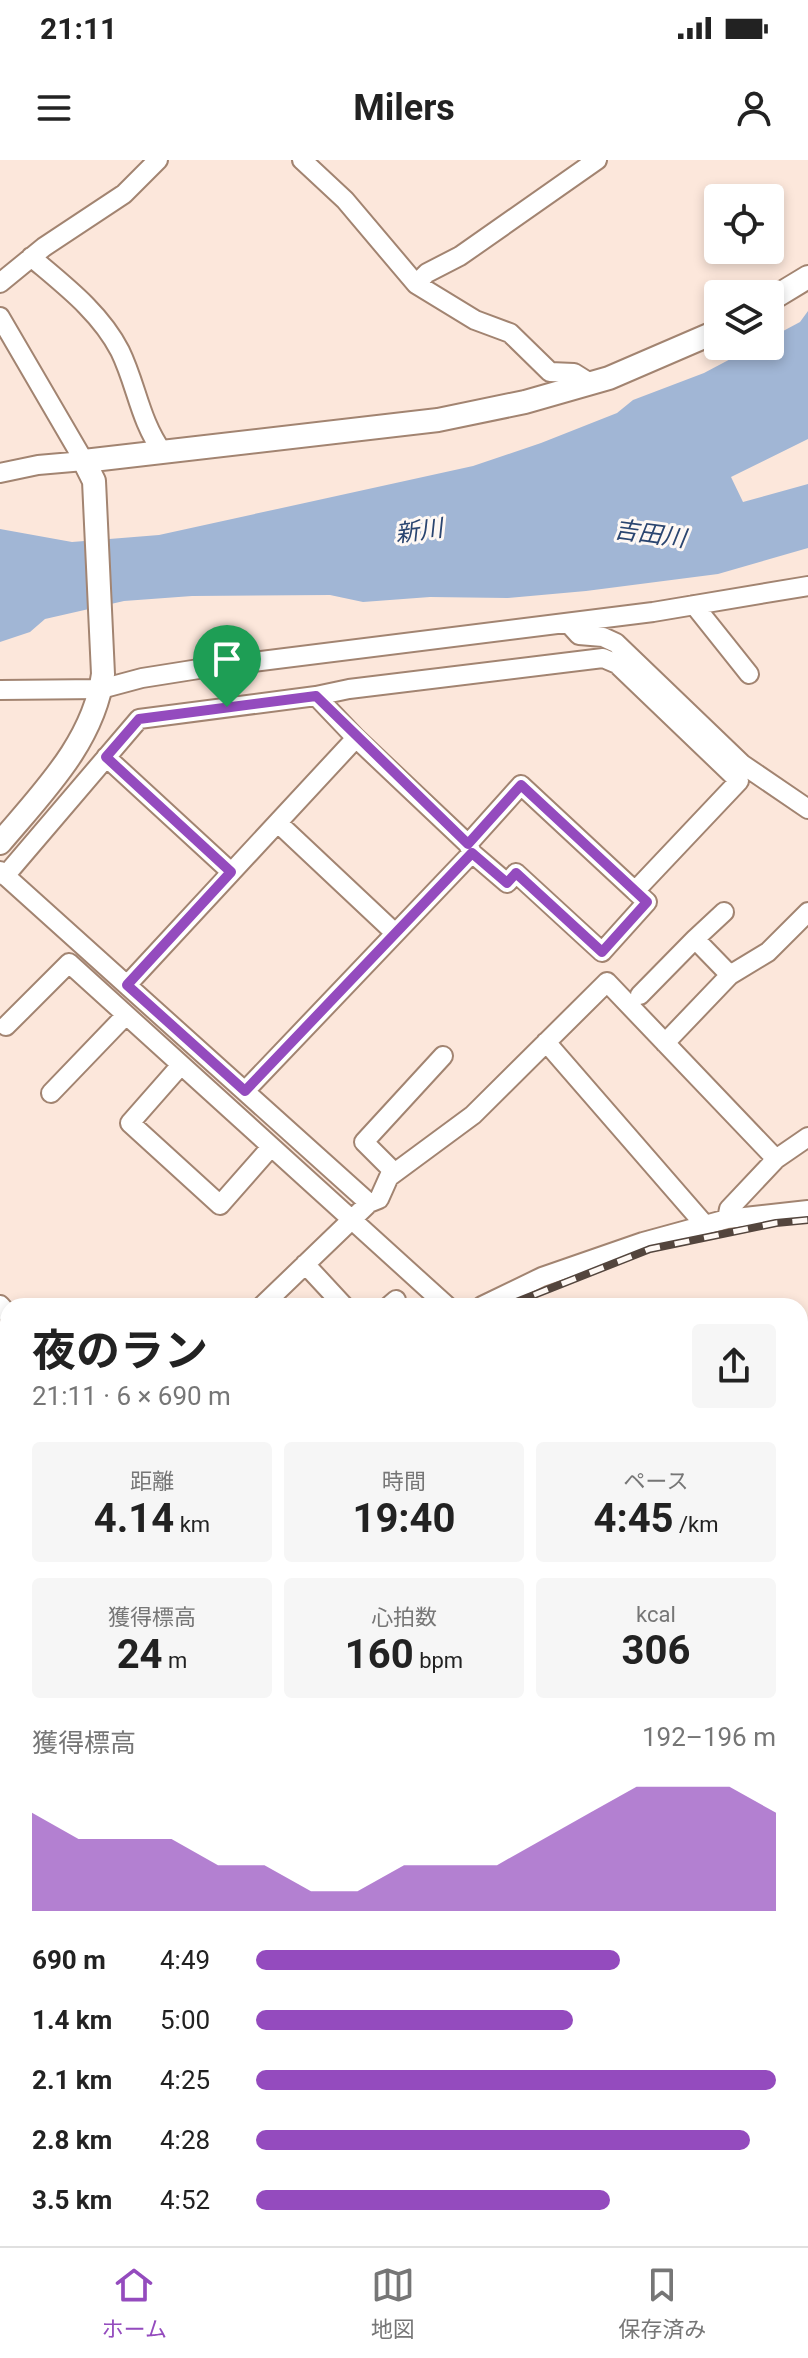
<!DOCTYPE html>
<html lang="ja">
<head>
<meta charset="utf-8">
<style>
	:root { --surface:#fff; --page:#f6f6f6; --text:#222; --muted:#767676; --line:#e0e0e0; --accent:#944bbe }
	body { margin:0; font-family:Roboto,"Noto Sans JP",sans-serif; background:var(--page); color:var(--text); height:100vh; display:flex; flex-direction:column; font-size:30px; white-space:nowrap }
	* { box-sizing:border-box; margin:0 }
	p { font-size:26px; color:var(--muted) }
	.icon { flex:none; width:44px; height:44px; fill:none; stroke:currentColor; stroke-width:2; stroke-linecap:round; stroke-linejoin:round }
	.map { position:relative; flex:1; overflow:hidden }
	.side { position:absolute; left:0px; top:1138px; width:808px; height:948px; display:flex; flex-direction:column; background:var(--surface); border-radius:24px 24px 0 0; box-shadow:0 4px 12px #0003 }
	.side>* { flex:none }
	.controls { position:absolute; left:704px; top:24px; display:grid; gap:16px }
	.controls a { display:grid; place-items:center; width:80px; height:80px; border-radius:8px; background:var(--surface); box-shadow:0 4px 12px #0003; font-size:40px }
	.pin { position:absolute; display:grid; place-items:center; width:68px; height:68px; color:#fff; margin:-82px -34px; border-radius:50% 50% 50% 0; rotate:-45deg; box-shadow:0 0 8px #0007 }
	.pin .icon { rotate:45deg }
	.round { display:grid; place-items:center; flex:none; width:84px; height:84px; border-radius:8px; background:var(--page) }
	.overview { display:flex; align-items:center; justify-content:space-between; height:136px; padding:0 32px }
	h1 { font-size:44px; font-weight:700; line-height:60px }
	.stats { display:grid; grid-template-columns:repeat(3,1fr); gap:12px; height:136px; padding:8px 32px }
	.stats div { display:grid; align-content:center; border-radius:8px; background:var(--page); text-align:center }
	.stats b { font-size:40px; font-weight:700 }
	.stats small { font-size:22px; font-weight:400 }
	.stats p { font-size:22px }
	.chart { height:224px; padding:16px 32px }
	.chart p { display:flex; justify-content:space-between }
	.chart svg { width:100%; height:144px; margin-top:8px; fill:var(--accent); opacity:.7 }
	ul { padding:0 32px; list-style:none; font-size:26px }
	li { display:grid; grid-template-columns:128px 96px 1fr; align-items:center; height:60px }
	li i { height:20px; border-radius:10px; background:var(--accent) }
	.status { display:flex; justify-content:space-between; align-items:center; height:56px; padding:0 40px; background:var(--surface); direction:ltr }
	.status svg { height:22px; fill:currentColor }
	header { display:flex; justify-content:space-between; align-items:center; height:104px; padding:0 32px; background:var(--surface); font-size:36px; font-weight:700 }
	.tab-bar { display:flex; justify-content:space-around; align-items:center; height:112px; border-top:2px solid var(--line); background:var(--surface); font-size:22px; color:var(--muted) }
	.tab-bar a { display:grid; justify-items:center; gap:4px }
	.tab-bar .on { color:var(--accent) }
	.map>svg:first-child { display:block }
</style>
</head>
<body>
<div class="status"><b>21:11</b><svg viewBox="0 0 49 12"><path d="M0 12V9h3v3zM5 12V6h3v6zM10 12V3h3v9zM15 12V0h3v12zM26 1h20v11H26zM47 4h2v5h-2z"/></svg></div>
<header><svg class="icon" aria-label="menu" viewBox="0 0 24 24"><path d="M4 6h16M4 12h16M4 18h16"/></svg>Milers<svg class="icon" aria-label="person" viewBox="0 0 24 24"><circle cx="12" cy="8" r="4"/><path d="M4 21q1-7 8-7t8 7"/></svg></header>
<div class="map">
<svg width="808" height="2086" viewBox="0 0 808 2086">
	<rect width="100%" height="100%" fill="#fce7db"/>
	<!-- water -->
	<path fill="#a1b6d5" d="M808,151V279L731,317L743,342L808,324V388L718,414L586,431L508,438L430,437L363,442L330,435L192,436L124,441L45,459L30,472L0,482V369L72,382L159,375L473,306L541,283L617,253L633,240L704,213L755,186H770V178L800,162Z"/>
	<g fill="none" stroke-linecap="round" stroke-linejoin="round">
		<defs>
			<path id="minor" d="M302,0L345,40L416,124L475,160L510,173L550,212L574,213L590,223
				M31,97C64,125 100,152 120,191C137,226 139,259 163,293
				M0,123L44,87L124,34L158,0
				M416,124L427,113L460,96L597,0
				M0,157L84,301L38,305L0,313
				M694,445L749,514
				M569,464L579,475L603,477L616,483L742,604L808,649
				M0,530L101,529L142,518L205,508L653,452L808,426
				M316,536L349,529L603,498L617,504L739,621L635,731L521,625L468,684
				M106,597L231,712
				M278,663L395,773
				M472,693L507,723L516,713L602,792L647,742L635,731
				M0,711L369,1043L262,1146
				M5,716L139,559L316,536L356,578
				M695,779L724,752
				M127,825L356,578L468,684L472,693L245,931
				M640,835L695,779L730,815
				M6,866L69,803L447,1146
				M546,882L705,1065
				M665,883L730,815L768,792L808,752
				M181,905L130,963L220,1045L271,987
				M51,933L126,855
				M389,1017L473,955L607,822L776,999L808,977
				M369,1043L379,1039L392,1010L364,982L443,896
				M727,1059L729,1049L776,999
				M305,1104L344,1146
				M0,1145L8,1154
				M389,1146L396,1140
				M482,1146L542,1117L643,1082L727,1059L808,1050
				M800,1416L808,1412
				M808,1439L800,1445L808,1454
				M0,1600L8,1610
				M800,1736L808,1745
				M0,1761L8,1753
				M800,1767L808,1759
				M0,1816L8,1823
				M0,1926L8,1931
				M800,2018L808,2008
				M362,2078L373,2086
				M672,2078L678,2086
				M651,2086L660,2078
				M736,2086L745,2078"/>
			<path id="tertiary" d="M770,140L808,117
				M0,683C42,633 94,582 103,514L94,321L84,301L438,260L525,242L609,218L718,171
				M0,1225L8,1223
				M0,1494L8,1488"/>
			<path id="trunk" d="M0,2019L8,2010
				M32,2086L40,2078
				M67,2086L75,2078"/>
			<path id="motorway" d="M800,1218L808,1210
				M0,2066L8,2058"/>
		</defs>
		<!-- minor casing -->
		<use href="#minor" stroke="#a28471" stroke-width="22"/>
		<!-- tertiary casing -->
		<use href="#tertiary" stroke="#a28471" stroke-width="26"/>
		<!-- trunk casing -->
		<use href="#trunk" stroke="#a28471" stroke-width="34"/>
		<!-- motorway casing -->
		<use href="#motorway" stroke="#a28471" stroke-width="36"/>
		<!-- minor -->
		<use href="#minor" stroke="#fff" stroke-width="18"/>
		<!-- tertiary -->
		<use href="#tertiary" stroke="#fff" stroke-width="22"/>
		<!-- trunk -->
		<use href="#trunk" stroke="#fff" stroke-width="30"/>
		<!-- motorway -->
		<use href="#motorway" stroke="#fff" stroke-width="32"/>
		<defs>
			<path id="rail" d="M506,1146L650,1089L776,1063L808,1060
				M0,1522L8,1516"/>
		</defs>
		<!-- rail casing -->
		<use href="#rail" stroke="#53453d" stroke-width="8"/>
		<!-- rail -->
		<use href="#rail" stroke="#fef8f4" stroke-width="5" stroke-dasharray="15" stroke-linecap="butt"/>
		<defs>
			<path id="motorway-bridge" d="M800,1255L808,1246"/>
		</defs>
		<!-- motorway-bridge casing -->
		<use href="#motorway-bridge" stroke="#a28471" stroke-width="36" stroke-linecap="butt"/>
		<!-- motorway-bridge -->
		<use href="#motorway-bridge" stroke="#fff" stroke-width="32"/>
	</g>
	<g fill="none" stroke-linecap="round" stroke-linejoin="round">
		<defs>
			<path id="route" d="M316,536L468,684L521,625L647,742L602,792L516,713L507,723L472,693L245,931L127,825L231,712L106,597L139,559Z"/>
		</defs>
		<!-- route casing -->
		<use href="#route" stroke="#fff" stroke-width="16"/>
		<!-- route -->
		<use href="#route" stroke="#944bbe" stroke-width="10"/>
	</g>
	<g text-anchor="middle" stroke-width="6" stroke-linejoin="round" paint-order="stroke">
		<!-- water labels -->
		<g font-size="24" font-style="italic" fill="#2a4570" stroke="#fef8f4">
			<text transform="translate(419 371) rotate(-8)" y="8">新川</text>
			<text transform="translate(650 374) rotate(8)" y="8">吉田川</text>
		</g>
	</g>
</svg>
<div class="controls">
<a><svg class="icon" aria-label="locate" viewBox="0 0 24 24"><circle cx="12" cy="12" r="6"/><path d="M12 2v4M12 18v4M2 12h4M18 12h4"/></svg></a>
<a><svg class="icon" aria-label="layers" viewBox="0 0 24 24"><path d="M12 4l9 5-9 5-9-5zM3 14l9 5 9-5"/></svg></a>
</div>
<div class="pin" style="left:227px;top:547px;background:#1e9e55"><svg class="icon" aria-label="arrive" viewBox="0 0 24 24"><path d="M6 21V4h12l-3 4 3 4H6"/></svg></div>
<section class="side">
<div class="overview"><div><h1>夜のラン</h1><p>21:11 · 6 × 690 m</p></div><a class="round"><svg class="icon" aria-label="share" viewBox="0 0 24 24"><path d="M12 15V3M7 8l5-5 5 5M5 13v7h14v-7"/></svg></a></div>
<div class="stats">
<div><p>距離</p><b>4.14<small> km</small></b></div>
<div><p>時間</p><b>19:40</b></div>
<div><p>ペース</p><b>4:45<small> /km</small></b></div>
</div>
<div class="stats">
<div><p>獲得標高</p><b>24<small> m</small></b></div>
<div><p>心拍数</p><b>160<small> bpm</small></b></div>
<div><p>kcal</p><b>306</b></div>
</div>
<div class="chart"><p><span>獲得標高</span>192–196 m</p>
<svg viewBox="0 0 160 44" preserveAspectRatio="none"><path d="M0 44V14L10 22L20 22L30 22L40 30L50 30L60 38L70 38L80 30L90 30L100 30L110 22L120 14L130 6L140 6L150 6L160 14V44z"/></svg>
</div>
<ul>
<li><b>690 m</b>4:49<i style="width:70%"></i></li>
<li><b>1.4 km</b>5:00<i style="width:61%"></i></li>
<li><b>2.1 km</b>4:25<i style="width:100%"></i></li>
<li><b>2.8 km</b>4:28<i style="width:95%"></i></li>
<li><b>3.5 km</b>4:52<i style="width:68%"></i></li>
</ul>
</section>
</div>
<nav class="tab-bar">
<a class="on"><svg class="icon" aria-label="home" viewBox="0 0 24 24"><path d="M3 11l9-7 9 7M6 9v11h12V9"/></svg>ホーム</a>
<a><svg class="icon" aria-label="map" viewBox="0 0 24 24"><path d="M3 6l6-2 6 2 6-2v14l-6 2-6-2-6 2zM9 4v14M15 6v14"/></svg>地図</a>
<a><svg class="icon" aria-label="saved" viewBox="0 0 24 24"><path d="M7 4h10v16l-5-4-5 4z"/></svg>保存済み</a>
</nav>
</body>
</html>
